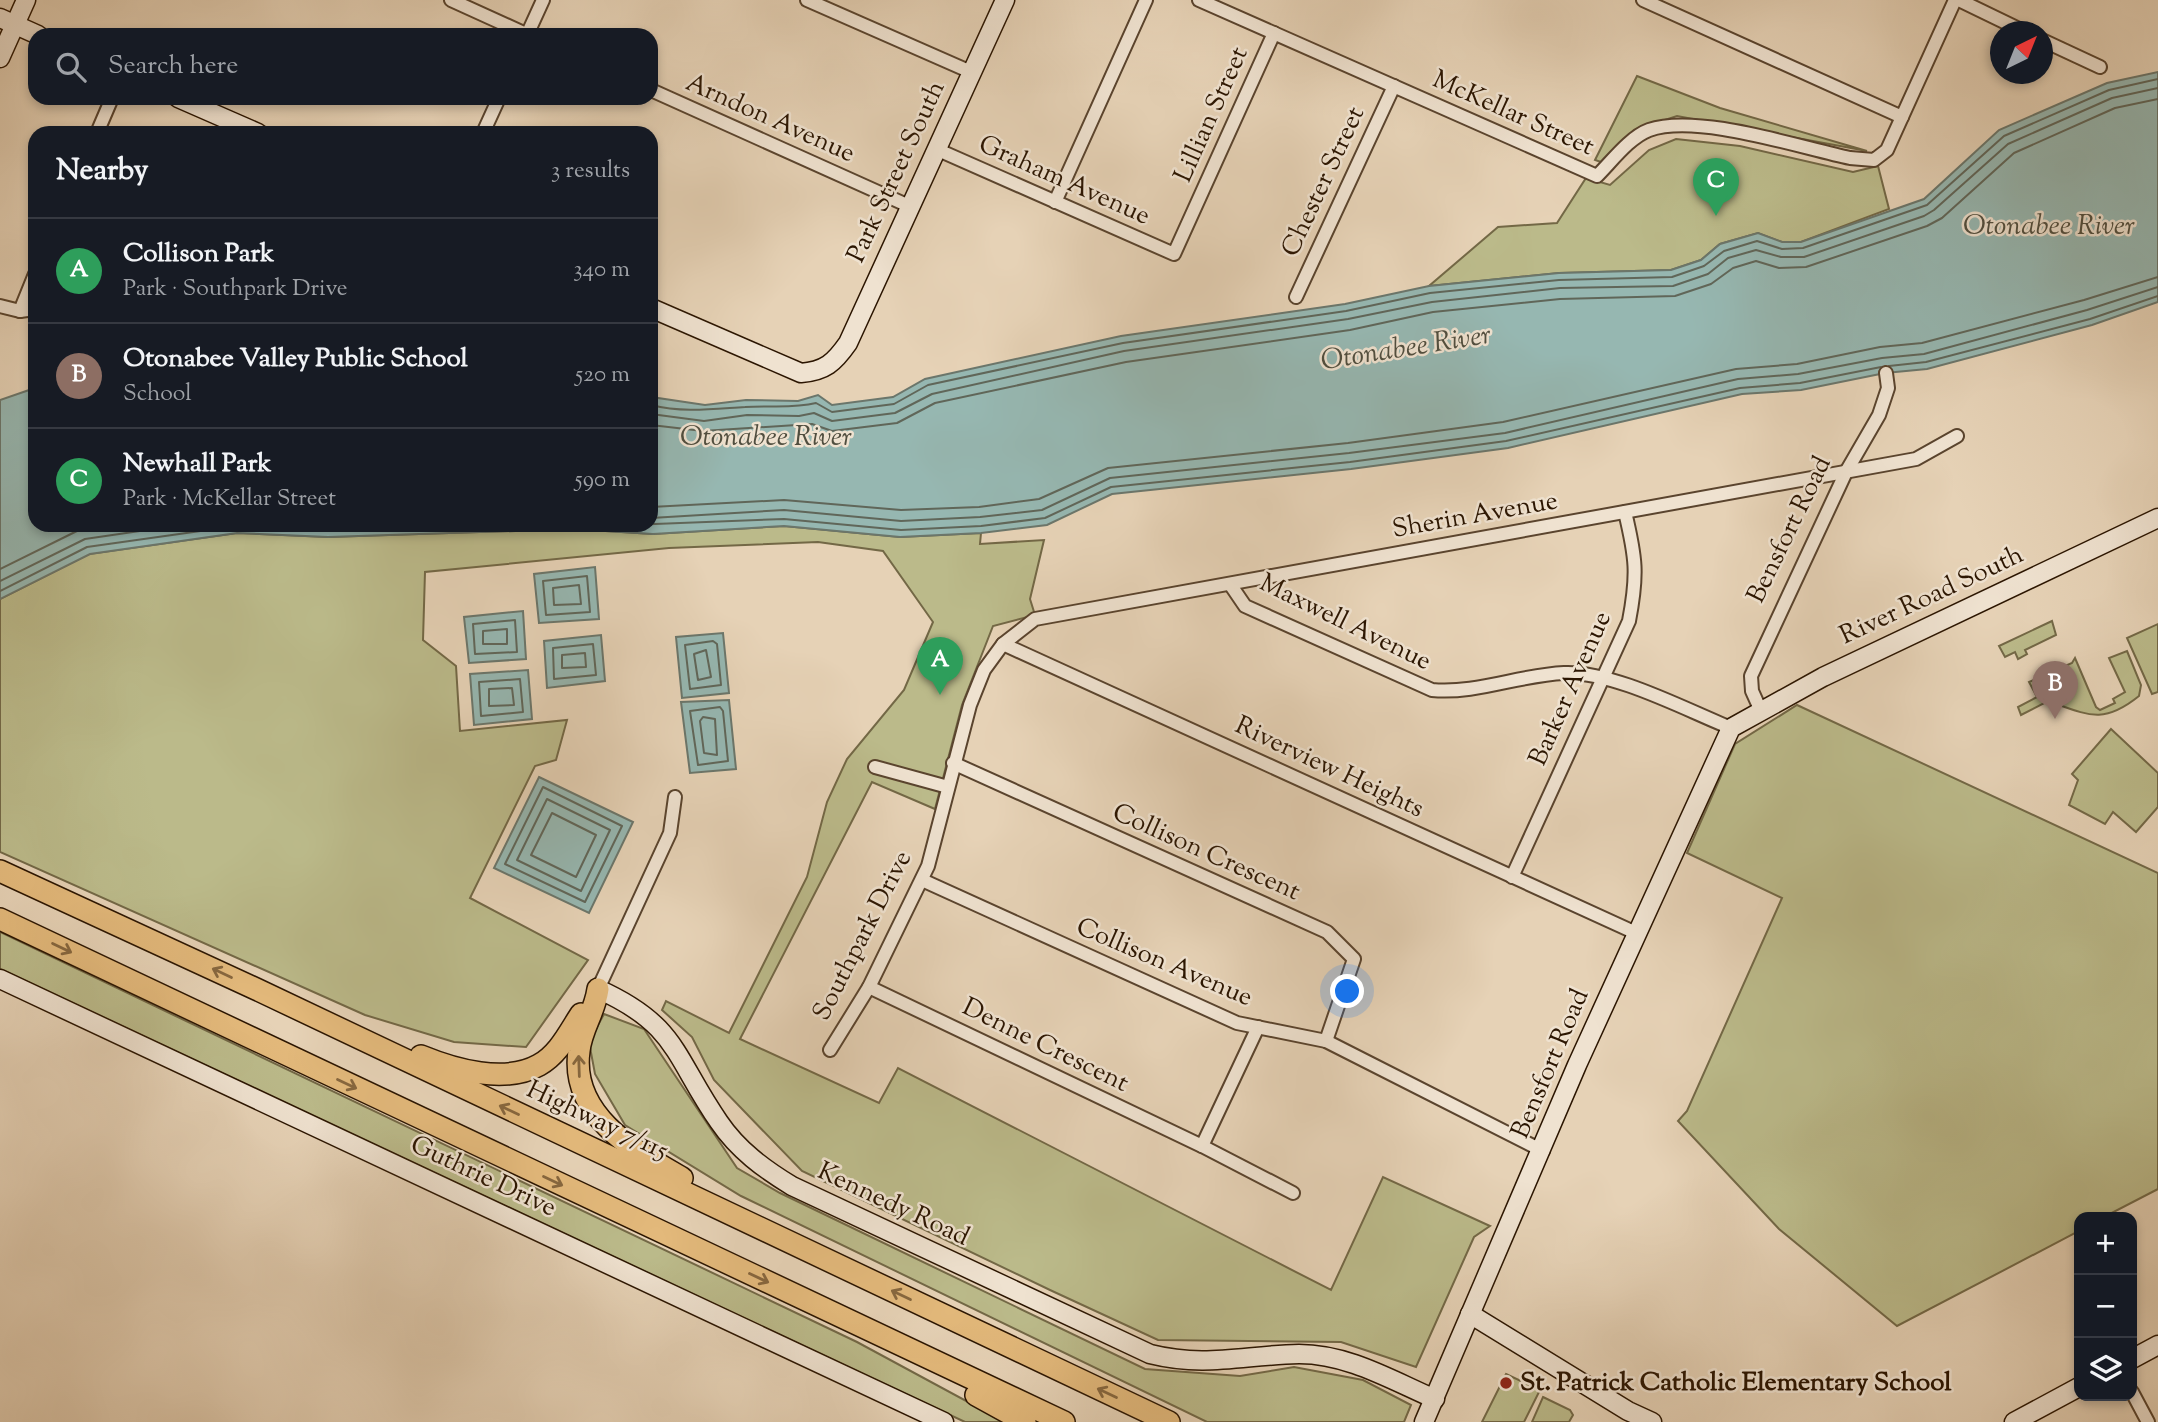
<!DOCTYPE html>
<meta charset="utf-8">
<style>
:root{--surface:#171b24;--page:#20242c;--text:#f1f3f6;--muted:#9ea1a6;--line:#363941;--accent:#c59692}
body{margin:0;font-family:"Sorts Mill Goudy",serif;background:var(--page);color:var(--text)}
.controls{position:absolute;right:21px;bottom:21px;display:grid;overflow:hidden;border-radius:14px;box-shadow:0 4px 10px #0003}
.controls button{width:63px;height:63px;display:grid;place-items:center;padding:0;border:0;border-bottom:2px solid var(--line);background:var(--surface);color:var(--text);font:35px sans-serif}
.compass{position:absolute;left:1990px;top:21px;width:63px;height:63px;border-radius:50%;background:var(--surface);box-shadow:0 4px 10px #0003;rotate:43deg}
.you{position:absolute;left:1348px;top:992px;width:24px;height:24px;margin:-18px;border:5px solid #fff;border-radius:50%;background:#1a73e8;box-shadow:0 0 0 10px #1a73e833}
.badge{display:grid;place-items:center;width:46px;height:46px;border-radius:50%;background:var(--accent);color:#fff;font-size:23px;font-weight:700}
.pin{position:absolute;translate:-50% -58px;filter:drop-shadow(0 2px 4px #0008)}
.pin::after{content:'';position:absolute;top:37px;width:24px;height:21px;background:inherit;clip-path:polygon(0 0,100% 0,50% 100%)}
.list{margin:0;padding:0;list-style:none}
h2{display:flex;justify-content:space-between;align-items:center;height:91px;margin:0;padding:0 28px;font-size:30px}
h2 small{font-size:23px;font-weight:400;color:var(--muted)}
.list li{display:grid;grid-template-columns:46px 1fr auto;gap:21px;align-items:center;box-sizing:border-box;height:105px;padding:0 28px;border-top:2px solid var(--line)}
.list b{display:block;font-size:26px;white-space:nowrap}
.list p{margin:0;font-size:23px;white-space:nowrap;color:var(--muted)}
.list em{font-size:23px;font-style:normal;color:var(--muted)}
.icon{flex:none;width:38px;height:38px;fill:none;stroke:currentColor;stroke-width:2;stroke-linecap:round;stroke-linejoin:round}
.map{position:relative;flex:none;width:2158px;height:1422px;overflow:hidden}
.search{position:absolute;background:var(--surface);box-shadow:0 4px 10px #0003;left:28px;top:28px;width:630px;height:77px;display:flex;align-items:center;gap:18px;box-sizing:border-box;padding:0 24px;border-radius:21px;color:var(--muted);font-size:26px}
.panel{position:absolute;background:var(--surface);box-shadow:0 4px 10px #0003;left:28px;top:126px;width:630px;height:406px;border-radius:21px}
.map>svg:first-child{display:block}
.green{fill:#bbba8a;stroke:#736846;stroke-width:2}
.water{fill:#96b7b1;stroke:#6b766b;stroke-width:2}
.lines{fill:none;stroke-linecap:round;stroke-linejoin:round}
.shore{stroke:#606659;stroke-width:2}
.street-casing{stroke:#5a442e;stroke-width:16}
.secondary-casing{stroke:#2b1501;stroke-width:21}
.highway-casing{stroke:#2b1501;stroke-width:24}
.street{stroke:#efe2d0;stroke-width:12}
.secondary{stroke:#efe2d0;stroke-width:18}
.highway{stroke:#e3b97b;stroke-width:21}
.oneway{stroke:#87673e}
.poi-dot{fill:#8f2418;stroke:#efe2d0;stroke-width:2.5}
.labels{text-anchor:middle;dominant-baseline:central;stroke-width:5;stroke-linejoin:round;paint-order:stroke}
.street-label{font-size:26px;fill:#2b1501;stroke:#efe2d0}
.poi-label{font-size:26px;font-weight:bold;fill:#2b1501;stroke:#efe2d0;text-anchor:start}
.water-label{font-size:28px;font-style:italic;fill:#504e3f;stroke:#efe2d0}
</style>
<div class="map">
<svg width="2158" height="1422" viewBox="0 0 2158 1422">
<rect width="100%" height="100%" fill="#e6d2b6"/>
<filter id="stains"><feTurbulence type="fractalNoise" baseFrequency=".00286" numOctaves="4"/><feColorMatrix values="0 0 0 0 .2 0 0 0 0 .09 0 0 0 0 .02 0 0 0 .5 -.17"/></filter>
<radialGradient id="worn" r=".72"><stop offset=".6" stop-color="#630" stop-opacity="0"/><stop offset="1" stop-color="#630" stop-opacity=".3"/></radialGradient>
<g class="green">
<path d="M 1637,76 L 1720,108 L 1867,151 L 1677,116 L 1634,130 L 1601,162 L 1595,160 Z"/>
<path d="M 1676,139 L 1740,146 L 1853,172 L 1878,166 L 1889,209 L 1801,242 L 1782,242 L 1758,233 L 1720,244 L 1701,260 L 1671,270 L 1559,273 L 1429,286 L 1498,227 L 1557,223 L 1586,178 L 1610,185 L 1649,150 Z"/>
<path d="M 784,526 L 900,537 L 981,533 L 980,544 L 1044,540 L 1030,599 L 1035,615 L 993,626 L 962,705 L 935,809 L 872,782 L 740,1039 L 879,1103 L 898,1068 L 1331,1290 L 1383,1177 L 1490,1226 L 1474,1237 L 1416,1367 L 1341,1342 L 1158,1340 L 1050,1290 L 802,1171 L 714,1080 L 692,1037 L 662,1010 L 666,1001 L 729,1033 L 807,877 L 827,802 L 847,759 L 904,690 L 933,622 L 883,551 L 818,542 L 669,548 L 425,572 L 423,640 L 456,666 L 460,731 L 567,720 L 556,760 L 535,766 L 470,898 L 588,960 L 526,1047 L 454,1042 L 365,1015 L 0,852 L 0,599 L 89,554 L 237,533 L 328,537 L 574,529 L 653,534 Z"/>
<path d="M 2052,621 L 2056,635 L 2025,650 L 2027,654 L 2018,659 L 2015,652 L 2005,657 L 1999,646 Z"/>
<path d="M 2158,624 L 2158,692 L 2152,694 L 2127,638 Z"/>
<path d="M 2127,651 L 2141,685 L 2139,696 C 2103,725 2088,715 2048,701 L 2021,715 L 2018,707 L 2037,697 L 2029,682 L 2072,663 L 2075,658 L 2096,707 L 2100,710 L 2115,703 L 2113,699 L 2125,692 L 2109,658 Z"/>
<path d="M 1797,705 L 2158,873 L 2158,1189 L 2104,1217 L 2079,1217 L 2079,1231 L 1897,1326 L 1779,1229 L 1678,1121 L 1687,1111 L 1782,898 L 1687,853 L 1735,744 Z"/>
<path d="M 2111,729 L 2158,773 L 2158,807 L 2136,832 L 2113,812 L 2105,824 L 2069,805 L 2078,780 L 2072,774 Z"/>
<path d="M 0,932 L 857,1342 L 1005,1422 L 965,1422 L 0,969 Z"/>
<path d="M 604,1014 L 644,1029 L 737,1168 L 780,1193 L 1145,1369 L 1240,1376 L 1294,1367 L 1363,1380 L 1411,1405 L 1404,1422 L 1207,1422 L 741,1196 L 625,1125 L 595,1074 L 589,1042 Z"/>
<path d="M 1506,1374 L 1540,1390 L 1524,1422 L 1482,1422 Z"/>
<path d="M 1543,1397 L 1570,1410 L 1573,1415 L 1569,1422 L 1532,1422 Z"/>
</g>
<g class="water">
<path d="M 2158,72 L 2158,302 L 2092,325 L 1927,369 L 1885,373 L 1801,390 L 1742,394 L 1508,448 L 1351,469 L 1112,494 L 1047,525 L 981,533 L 900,537 L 784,526 L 653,534 L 574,529 L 328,537 L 237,533 L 90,554 L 0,599 L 0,400 L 35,388 L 35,525 L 651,525 L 651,397 L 705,405 L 746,400 L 798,401 L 818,395 L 832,405 L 893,397 L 925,379 L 1121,336 L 1345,304 L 1429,286 L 1559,273 L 1671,270 L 1701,260 L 1720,244 L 1758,233 L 1782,242 L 1801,242 L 1924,199 L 1999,130 L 2107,83 Z"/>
<path d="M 595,567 L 599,619 L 539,623 L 534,574 Z"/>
<path d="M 523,611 L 526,659 L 469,663 L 464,617 Z"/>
<path d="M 723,633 L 729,693 L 682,698 L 676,637 Z"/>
<path d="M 601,635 L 605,681 L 547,688 L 544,641 Z"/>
<path d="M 528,670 L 532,719 L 474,725 L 470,674 Z"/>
<path d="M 729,700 L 736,769 L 690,773 L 681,702 Z"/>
<path d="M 539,777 L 633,822 L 589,913 L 494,868 Z"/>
</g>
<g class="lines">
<g class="shore">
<path d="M 1889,366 L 1926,362 L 2090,319 L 2158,296"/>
<path d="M 651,405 C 683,413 712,409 745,407 C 769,405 792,409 816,403 L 832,412 L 894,404 L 928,385 L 1123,343 L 1346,311 L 1430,293 L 1559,280 L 1672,277 L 1704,266 L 1724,251 L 1757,241 L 1782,249 L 1803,248 L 1927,205 L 2004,136 L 2109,90 L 2158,79"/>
<path d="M 651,414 L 704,421 L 747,415 L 799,416 L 814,413 L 832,421 L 895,413 L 932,394 L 1124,351 L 1348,319 L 1432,302 L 1560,288 L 1673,286 L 1708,274 L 1728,258 L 1756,250 L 1781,257 L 1804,257 L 1924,216 L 1934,210 L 2008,144 L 2112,98 L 2158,88"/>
<path d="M 651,425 L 703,431 L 812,424 L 832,431 L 897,423 L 935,403 L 1126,362 L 1350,330 L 1433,312 L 1560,299 L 1675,296 L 1711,284 L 1733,268 L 1756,261 L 1779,268 L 1806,267 L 1927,226 L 1942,218 L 2014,153 L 2115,108 L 2158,99"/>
<path d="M 651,507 L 784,500 L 901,510 L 979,507 L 1039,499 L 1108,468 L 1348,443 L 1503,422 L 1736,369 L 1797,364 L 1880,347 L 1922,343 L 2084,300 L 2158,277"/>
<path d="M 651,518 L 784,510 L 901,521 L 980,517 L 1042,510 L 1110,478 L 1349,453 L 1505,433 L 1738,379 L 1798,374 L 1882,358 L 1924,354 L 2087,310 L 2158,287"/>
<path d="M 629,525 L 784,519 L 901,530 L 981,526 L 1045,518 L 1111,487 L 1350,462 L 1506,441 L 1740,388 L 1800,383 L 1881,367"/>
<path d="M 0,569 L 79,530 L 107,525"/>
<path d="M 587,576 L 590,612 L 546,615 L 543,581 Z"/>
<path d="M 0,581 L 85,539 L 181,525"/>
<path d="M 579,585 L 581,604 L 554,605 L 553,588 Z"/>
<path d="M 0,591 L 87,547 L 236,526 L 327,530 L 414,525 L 512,525"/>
<path d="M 515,620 L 517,652 L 475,654 L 473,624 Z"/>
<path d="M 507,629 L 507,644 L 483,644 L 483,631 Z"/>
<path d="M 713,641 L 717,644 L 721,685 L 690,689 L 685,645 Z"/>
<path d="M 593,644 L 596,675 L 554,679 L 553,648 Z"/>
<path d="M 706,650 L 711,677 L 698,680 L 694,654 Z"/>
<path d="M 585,653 L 586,667 L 562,668 L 562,655 Z"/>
<path d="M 520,679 L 523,712 L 481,716 L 479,682 Z"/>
<path d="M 512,688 L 514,705 L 489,706 L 489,689 Z"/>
<path d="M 720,707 L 723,711 L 728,761 L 698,765 L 690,711 Z"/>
<path d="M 703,717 L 715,719 L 717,755 L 704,753 L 700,721 Z"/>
<path d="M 543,787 L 622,826 L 585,902 L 505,864 Z"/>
<path d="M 547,799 L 610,830 L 581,891 L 517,860 Z"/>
<path d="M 552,813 L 596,835 L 576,877 L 531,855 Z"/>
</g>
<defs>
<g id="street">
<path d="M 451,0 L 528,35"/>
<path d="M 807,0 L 971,72"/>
<path d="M 1199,0 L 1597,176 C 1612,161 1630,137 1649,130 C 1697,113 1798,147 1850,158 L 1874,160 L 1887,150 L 1955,0"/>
<path d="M 1643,0 L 1902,117"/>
<path d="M 1959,0 L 2025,32"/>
<path d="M 527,35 L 543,0"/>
<path d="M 2042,40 L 2100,67"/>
<path d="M 651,90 L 909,206"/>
<path d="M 97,133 L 112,98"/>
<path d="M 483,133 L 499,98"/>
<path d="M 936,149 L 1174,254 L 1274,33"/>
<path d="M 1055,202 L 1146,0"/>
<path d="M 1296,297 L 1394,86"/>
<path d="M 0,306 L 20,311 L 35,309"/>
<path d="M 20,311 L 35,274"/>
<path d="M 1230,584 L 1245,606 L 1432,690 C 1477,694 1519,675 1564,673 C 1613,671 1684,709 1731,728"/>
<path d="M 1003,644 L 1636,933"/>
<path d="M 1761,711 L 1752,691 L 1751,676 L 1846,472 L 1879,415 L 1888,388 L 1886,373"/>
<path d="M 953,763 L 1327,932 L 1354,959 L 1326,1041"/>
<path d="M 875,767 L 948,787"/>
<path d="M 1512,877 L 1629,621 C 1638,574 1636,558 1625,512"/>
<path d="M 922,880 L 1237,1023 L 1326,1041 L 1543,1151"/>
<path d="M 869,987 L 1202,1146 L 1293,1193"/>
<path d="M 598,989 L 670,833 L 675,797"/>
<path d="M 830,1050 L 869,987 L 928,866 L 970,705 L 984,670 L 1003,644 L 1035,619 L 1916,459 L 1957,436"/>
<path d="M 1202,1146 L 1258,1027"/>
<path d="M 2132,1392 L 2148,1422"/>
</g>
<g id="secondary">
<path d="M 0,18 L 38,35"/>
<path d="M 0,58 L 26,0"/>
<path d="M 178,98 L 258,133"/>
<path d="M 651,308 L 801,373 C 825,371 834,363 848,343 L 1005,0"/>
<path d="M 0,979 L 944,1422"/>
<path d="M 598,989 C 678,1025 674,1057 719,1122 C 738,1150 764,1169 792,1186 L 1150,1354 C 1206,1368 1244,1355 1299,1354 C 1348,1354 1391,1380 1435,1399"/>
<path d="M 1470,1314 L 1628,1411 L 1652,1422"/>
<path d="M 2132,1359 L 2158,1345"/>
<path d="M 1424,1422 L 1577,1065 L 1731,728 L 1823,677 L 2158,518"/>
<path d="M 2014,1422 L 2079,1387"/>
</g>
<g id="highway">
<path d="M 0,871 L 256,989 L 1169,1422"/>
<path d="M 0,919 L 1064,1422"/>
<path d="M 598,989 C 595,1012 581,1029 579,1051 C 570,1116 635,1151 682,1178"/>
<path d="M 421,1056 C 455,1070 505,1084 539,1065 C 559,1054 569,1032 581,1014"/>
<path d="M 976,1395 L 1025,1422"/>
</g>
</defs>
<use href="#street" class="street-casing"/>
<use href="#secondary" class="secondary-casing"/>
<use href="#highway" class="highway-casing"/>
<use href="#street" class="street"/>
<use href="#secondary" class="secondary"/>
<use href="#highway" class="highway"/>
</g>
<defs><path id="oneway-shaft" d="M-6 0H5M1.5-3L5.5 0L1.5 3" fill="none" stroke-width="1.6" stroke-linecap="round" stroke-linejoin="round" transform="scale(1.75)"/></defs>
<g class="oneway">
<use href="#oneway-shaft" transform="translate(62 948) rotate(26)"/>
<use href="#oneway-shaft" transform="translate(222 973) rotate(-155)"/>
<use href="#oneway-shaft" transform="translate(579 1066) rotate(-92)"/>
<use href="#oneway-shaft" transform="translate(347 1084) rotate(25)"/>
<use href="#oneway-shaft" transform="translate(509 1110) rotate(-155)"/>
<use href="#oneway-shaft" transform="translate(553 1181) rotate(25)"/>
<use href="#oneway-shaft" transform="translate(759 1278) rotate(25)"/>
<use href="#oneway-shaft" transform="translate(901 1295) rotate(-154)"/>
<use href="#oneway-shaft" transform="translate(1107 1393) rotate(-155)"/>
</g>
<circle class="poi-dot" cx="1506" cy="1383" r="7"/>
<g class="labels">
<g class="street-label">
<text transform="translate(1513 114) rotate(24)">McKellar Street</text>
<text transform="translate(1212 115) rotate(-66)">Lillian Street</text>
<text transform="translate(770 119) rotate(24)">Arndon Avenue</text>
<text transform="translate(897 172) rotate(-65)">Park Street South</text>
<text transform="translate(1064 181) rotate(24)">Graham Avenue</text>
<text transform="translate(1324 182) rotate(-65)">Chester Street</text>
<text transform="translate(1475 516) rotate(-10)">Sherin Avenue</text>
<text transform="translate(1790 530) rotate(-64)">Bensfort Road</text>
<text transform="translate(1932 596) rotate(-25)">River Road South</text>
<text transform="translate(1345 623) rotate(26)">Maxwell Avenue</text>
<text transform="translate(1571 689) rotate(-66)">Barker Avenue</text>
<text transform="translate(1329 768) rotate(25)">Riverview Heights</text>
<text transform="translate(1206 853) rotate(24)">Collison Crescent</text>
<text transform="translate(863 936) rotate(-63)">Southpark Drive</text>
<text transform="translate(1164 963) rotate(23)">Collison Avenue</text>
<text transform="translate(1045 1046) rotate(26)">Denne Crescent</text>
<text transform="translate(1551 1064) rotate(-67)">Bensfort Road</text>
<text transform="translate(597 1121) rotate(25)">Highway 7/115</text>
<text transform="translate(483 1177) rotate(25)">Guthrie Drive</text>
<text transform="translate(893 1205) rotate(25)">Kennedy Road</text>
</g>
<g class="poi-label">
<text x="1520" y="1383">St. Patrick Catholic Elementary School</text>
</g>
<g class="water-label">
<text x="2049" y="227">Otonabee River</text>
<text transform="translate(1406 349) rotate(-9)">Otonabee River</text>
<text x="766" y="438">Otonabee River</text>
</g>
</g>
<rect width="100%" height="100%" filter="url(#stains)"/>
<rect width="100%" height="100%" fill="url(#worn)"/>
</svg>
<div class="controls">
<button>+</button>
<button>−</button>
<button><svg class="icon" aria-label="layers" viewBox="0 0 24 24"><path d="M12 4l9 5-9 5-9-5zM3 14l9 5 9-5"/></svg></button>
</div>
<svg class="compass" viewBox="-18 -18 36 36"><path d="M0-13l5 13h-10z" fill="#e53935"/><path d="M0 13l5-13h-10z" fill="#9ea1a6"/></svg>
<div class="you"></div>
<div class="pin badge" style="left:940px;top:695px;background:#2e9e5b">A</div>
<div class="pin badge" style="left:2055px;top:719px;background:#8d6e63">B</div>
<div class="pin badge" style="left:1716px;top:216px;background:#2e9e5b">C</div>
<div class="search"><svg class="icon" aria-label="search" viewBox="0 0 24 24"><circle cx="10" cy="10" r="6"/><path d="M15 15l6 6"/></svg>Search here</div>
<section class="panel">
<h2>Nearby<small>3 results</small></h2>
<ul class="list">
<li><span class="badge" style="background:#2e9e5b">A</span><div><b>Collison Park</b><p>Park · Southpark Drive</p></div><em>340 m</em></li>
<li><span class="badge" style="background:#8d6e63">B</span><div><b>Otonabee Valley Public School</b><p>School</p></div><em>520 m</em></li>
<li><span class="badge" style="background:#2e9e5b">C</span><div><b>Newhall Park</b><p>Park · McKellar Street</p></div><em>590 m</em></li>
</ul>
</section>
</div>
